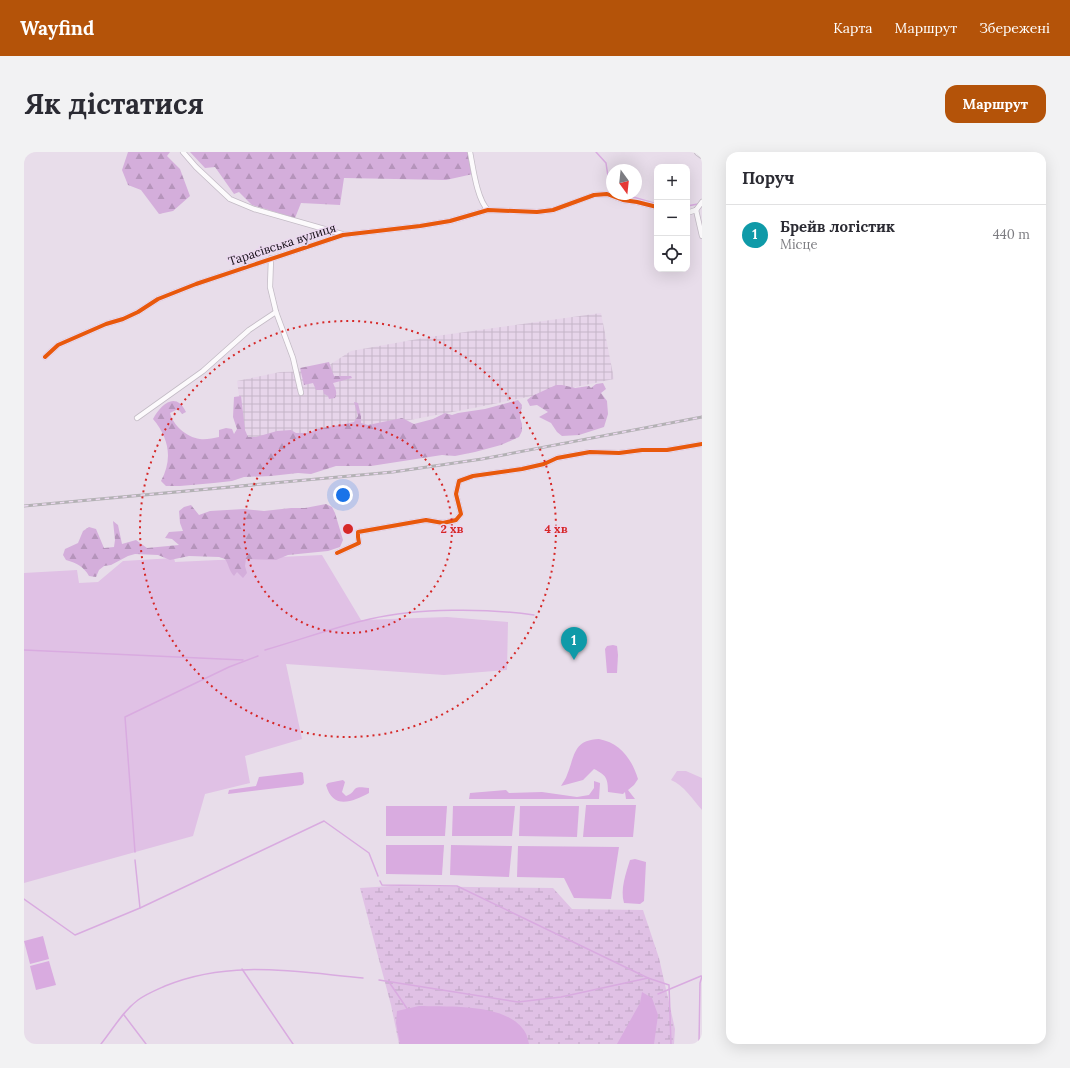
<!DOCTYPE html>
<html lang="uk">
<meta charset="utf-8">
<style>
:root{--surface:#fff;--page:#f2f2f3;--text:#2b2b33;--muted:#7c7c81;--line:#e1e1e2;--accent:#b45309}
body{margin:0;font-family:Lora,serif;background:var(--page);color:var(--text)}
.controls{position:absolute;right:12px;top:12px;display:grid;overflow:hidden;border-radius:8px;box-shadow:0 4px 16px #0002}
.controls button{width:36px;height:36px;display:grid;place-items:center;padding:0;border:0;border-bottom:1px solid var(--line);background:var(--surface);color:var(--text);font:20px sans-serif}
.compass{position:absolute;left:582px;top:12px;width:36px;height:36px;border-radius:50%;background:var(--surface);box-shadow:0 4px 16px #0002;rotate:165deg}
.you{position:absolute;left:319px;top:343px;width:14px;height:14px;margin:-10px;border:3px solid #fff;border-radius:50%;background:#1a73e8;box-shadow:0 0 0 6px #1a73e833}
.badge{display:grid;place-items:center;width:26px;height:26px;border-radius:50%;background:var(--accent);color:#fff;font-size:13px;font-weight:700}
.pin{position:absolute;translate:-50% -33px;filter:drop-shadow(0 1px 2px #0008)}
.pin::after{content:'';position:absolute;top:21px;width:14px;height:12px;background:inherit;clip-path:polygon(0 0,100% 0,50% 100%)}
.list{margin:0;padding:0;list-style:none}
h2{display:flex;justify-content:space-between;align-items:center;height:52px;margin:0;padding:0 16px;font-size:17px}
h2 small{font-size:13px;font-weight:400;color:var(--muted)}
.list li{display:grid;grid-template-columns:26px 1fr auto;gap:12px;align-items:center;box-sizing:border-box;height:60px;padding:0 16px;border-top:1px solid var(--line)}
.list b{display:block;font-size:15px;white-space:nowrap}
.list p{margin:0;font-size:13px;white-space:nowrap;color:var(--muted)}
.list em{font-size:13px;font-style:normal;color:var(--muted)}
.icon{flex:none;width:22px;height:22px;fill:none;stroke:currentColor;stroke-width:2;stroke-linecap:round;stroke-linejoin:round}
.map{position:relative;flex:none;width:678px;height:892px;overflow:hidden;border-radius:12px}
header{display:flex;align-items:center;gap:24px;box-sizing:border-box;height:56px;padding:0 20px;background:var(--accent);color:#fff}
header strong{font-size:19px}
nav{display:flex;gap:22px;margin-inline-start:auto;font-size:14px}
.intro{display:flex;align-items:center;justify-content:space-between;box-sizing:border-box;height:96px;padding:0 24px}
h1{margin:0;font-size:28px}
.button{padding:10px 18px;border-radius:12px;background:var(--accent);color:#fff;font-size:14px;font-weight:700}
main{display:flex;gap:24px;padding:0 24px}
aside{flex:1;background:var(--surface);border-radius:12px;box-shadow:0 4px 16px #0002}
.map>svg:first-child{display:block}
.industrial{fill:url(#industrial-grid)}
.green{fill:#e0c1e5}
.forest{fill:url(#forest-firs)}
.wetland{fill:url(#wetland-marsh)}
.water{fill:#d9abe0}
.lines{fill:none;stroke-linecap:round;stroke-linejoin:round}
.stream{stroke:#d9abe0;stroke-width:1.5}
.minor-casing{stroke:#c3bbc5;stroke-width:6}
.major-casing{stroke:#c3bbc5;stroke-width:8}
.minor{stroke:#fcfafc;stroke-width:4.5}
.major{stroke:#fcfafc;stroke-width:6}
.rail-casing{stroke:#b3b1b4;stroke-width:3}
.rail{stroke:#ebd8ef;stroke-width:1.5;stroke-dasharray:4.5;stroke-linecap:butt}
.cycleway-casing{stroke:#ebd8ef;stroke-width:6}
.cycleway{stroke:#e8590c;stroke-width:4}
.ring{fill:none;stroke:#d62828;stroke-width:2;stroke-dasharray:2 4}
.labels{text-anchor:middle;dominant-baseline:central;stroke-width:3;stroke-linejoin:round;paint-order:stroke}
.street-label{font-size:12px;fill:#140e16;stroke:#ebd8ef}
.centre{fill:#d62828;stroke:#ebd8ef;stroke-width:2}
.ring-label{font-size:12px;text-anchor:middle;font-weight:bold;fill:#d62828;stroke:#ebd8ef;stroke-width:3;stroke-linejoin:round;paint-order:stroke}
</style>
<header>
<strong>Wayfind</strong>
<nav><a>Карта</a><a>Маршрут</a><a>Збережені</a></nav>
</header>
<div class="intro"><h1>Як дістатися</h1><a class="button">Маршрут</a></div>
<main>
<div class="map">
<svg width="678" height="892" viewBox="0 0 678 892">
<defs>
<pattern id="industrial-grid" width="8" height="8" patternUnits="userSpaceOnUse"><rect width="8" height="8" fill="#e7d5ea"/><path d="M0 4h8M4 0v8" fill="none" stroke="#c5b6c8"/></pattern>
<pattern id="forest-firs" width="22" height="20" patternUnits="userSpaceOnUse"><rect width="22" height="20" fill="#d4aedb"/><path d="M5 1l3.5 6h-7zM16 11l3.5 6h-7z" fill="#b594bb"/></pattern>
<pattern id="wetland-marsh" width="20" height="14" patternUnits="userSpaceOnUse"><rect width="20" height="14" fill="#e0c1e5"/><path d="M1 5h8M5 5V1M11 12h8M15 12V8" fill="none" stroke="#bfa5c4"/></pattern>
</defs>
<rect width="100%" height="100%" fill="#e8ddea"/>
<path class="industrial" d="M 577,161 L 590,227 L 455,255 L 359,273 L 221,289 L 213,229 L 256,220 L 296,219 L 327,199 L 405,185 Z"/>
<g class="green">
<path d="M 298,403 L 337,468 L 423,465 L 484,470 L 483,518 L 420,523 L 262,512 L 278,587 L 221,604 L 226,631 L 181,642 L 169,684 L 0,731 L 0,421 L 53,418 L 55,431 L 74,430 L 99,409 L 150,406 L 151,410 Z"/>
<path d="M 653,619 L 662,619 L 678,626 L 678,658 C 668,647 661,634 647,628 Z"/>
</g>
<g class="forest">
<path d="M 104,0 L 146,0 L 143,4 L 156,17 L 166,44 L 149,59 L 135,62 L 117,38 L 104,33 L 98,18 Z"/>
<path d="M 166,0 L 445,0 L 449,22 L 422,28 L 320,26 L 316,53 L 277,51 L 271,66 L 228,53 L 215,40 L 210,42 L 191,15 L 181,16 Z"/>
<path d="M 305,210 L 310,224 L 327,224 L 328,226 L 309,231 C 311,236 314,240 311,246 L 305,247 L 304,244 L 300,242 L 299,238 L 292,238 L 289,231 L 280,233 L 276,216 Z"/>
<path d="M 579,231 L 582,237 L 577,241 L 583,249 L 584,262 L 580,275 L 555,283 L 538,284 L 533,280 L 527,271 L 515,265 L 524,260 L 513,253 L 506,254 L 503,248 L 508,244 L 532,233 L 538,233 L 551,236 L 565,234 L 567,236 L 572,232 Z"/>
<path d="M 217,244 L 221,278 L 224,285 L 232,285 L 253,279 L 267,278 L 272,281 L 286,281 L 292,277 L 305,275 L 330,270 L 334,264 L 330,250 L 334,251 L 337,264 L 337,271 L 344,273 L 378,266 L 390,272 L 409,267 L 421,261 L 428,263 L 434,261 L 461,257 L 494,248 L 498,253 L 496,266 L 498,272 L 498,279 L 495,285 L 477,293 L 451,300 L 431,304 L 418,303 L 347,314 L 312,314 L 287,322 L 274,321 L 247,324 L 220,325 L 208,329 L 190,331 L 156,334 L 142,334 L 137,329 C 149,307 145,286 129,267 C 137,252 152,239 162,260 L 158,262 L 154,257 L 146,261 C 149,273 162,285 176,287 C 182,288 189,286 195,285 L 195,278 L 202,276 L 208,277 L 210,282 L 213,277 L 209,265 L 210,245 Z"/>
<path d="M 302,352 L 308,355 L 311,361 L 319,388 L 316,395 L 304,399 L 264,403 L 252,408 L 222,407 L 221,414 L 223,421 L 219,426 L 213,420 L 210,424 C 205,419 205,413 201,407 L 195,405 L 165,404 L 146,408 L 134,403 L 111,402 L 104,404 L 87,413 L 80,414 L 75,418 L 72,425 L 65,424 C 60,415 53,411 42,408 L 39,403 L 41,397 L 54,391 L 59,379 L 65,375 L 72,377 L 80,396 L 90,395 L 91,388 L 89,369 L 94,373 L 98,392 L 112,388 L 123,396 L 155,393 L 148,387 L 141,386 L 145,380 L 159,379 L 156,371 L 155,359 L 160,355 L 167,353 L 175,363 L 186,359 L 220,357 L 240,359 L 267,356 L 281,356 Z"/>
</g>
<path class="wetland" d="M 367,734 L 529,736 L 548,757 L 619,758 L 635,806 L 651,877 L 650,892 L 375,892 L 367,853 L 336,736 Z"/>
<g class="water">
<path d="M 589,493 L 593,494 L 594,503 L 593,521 L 583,521 L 581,497 L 583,494 Z"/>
<path d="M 575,587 C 596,591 608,607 614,627 L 610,633 L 604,638 L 611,647 L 602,647 L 601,640 L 599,642 L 584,640 C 584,626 582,623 570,617 L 559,628 L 537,634 C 539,630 542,627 543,623 C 551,604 549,588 575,587 Z"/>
<path d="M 277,620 L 279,621 L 280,631 L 278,633 L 204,642 L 205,638 L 232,634 L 235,625 Z"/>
<path d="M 319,628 L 321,630 L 318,640 L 322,644 C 335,639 325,633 345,636 L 345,641 C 328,650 309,658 302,633 L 304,631 Z"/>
<path d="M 570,629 L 576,631 L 575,647 L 445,647 L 446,641 L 482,638 L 485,641 L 518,640 L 553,645 L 565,643 L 570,636 Z"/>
<path d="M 562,653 L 612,653 L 609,685 L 559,685 Z"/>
<path d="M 362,654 L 423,654 L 421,684 L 362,684 Z"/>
<path d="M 429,654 L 491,654 L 488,684 L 428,684 Z"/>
<path d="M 496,654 L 555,654 L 553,685 L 495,684 Z"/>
<path d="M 362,693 L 420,693 L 418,723 L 362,722 Z"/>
<path d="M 427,693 L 488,694 L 485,725 L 426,723 Z"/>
<path d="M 494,694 L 595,695 L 587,747 L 550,746 L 540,726 L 493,725 Z"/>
<path d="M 611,707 L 622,710 L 620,749 L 616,752 L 600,751 C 596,737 602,721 606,708 Z"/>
<path d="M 19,784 L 25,807 L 6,812 L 0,789 Z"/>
<path d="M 25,809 L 32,833 L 12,838 L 6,814 Z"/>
<path d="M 618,840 L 628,846 L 634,863 L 630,892 L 593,892 L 616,851 Z"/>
<path d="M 395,854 C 425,855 484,851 501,880 C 503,883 504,888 505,892 L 376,892 L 372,871 L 373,859 Z"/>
</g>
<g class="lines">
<g class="stream">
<path d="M 572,0 L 582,11 L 586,38"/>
<path d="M 599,42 L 633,52"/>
<path d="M 663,54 L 674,52"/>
<path d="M 0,498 L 219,508"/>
<path d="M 241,498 C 276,488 311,475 346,467 C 394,456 462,456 510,463"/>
<path d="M 111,700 L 101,565 L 205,515 L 234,504"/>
<path d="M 111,708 L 116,756"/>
<path d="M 356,729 L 358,733 L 433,734 L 624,826"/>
<path d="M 0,747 L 51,783 L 116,756 L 300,669 L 345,701 L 354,724"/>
<path d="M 218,817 L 269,892"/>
<path d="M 355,828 L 494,850 L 537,845 L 624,826 L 645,833 L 647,892"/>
<path d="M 365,830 L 384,858"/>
<path d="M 634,842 L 677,824"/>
<path d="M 100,863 L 122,892"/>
<path d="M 77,892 C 89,877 99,859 114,848 C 122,842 132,838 141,834 C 206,807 272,820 339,826"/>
<path d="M 675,892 L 676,831 L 678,824"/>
</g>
<defs>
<g id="minor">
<path d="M 159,0 L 172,15 L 206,47 L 230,57 L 318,82"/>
<path d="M 446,0 C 449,15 453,48 464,58"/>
<path d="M 672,58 L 678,84"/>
<path d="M 672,58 L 678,50"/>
<path d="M 663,61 L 672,58"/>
<path d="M 247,106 L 246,135 L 252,160 L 269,206 L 277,241"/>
<path d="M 21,205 L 34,193 L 82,172 L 99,167 L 114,160 L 134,147 L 172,132 L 319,83 L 396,74 L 426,69 L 464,58 L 513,60 L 529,58 L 570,43 L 583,42 L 599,48 L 613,50 L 633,55"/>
<path d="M 113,266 L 179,219 L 225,178 L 252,160"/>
<path d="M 313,401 L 335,391 L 334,385 L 334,380 L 402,368 L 419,371 L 432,368 L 437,362 L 432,342 L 435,329 L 449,324 L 498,317 L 520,312 L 533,306 L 566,300 L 595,301 L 618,298 L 643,298 L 678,292"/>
</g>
<path id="major" d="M 674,0 L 678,3"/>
</defs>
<use href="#minor" class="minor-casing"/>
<use href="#major" class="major-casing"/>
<use href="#minor" class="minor"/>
<use href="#major" class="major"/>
<defs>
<path id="rail" d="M 0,354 L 369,320 L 458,307 L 678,265"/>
</defs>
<use href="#rail" class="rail-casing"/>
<use href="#rail" class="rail"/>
<defs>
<g id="cycleway">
<path d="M 21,205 L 34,193 L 82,172 L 99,167 L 114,160 L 134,147 L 172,132 L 319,83 L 396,74 L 426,69 L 464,58 L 513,60 L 529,58 L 570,43 L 583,42 L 599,48 L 613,50 L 633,55"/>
<path d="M 313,401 L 335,391 L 334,385 L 334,380 L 402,368 L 419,371 L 432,368 L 437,362 L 432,342 L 435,329 L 449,324 L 498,317 L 520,312 L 533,306 L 566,300 L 595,301 L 618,298 L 643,298 L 678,292"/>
</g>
</defs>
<use href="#cycleway" class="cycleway-casing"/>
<use href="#cycleway" class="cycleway"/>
</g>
<g class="ring">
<circle cx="324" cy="377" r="104"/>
<circle cx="324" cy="377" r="208"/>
</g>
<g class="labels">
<g class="street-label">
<text transform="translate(258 92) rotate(-18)">Тарасівська вулиця</text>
</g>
</g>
<circle cx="324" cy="377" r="6" class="centre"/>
<g class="ring-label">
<text x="428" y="381">2 хв</text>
<text x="532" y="381">4 хв</text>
</g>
</svg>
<div class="controls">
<button>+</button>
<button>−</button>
<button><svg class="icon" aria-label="locate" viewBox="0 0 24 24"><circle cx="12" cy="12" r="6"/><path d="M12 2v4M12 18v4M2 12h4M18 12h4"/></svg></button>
</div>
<svg class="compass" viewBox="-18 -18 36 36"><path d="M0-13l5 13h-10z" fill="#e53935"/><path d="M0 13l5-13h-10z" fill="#7c7c81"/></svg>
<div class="you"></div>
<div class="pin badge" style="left:550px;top:508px;background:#0f9aa8">1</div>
</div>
<aside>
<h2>Поруч<small></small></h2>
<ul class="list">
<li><span class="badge" style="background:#0f9aa8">1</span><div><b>Брейв логістик</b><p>Місце</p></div><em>440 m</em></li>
</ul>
</aside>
</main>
